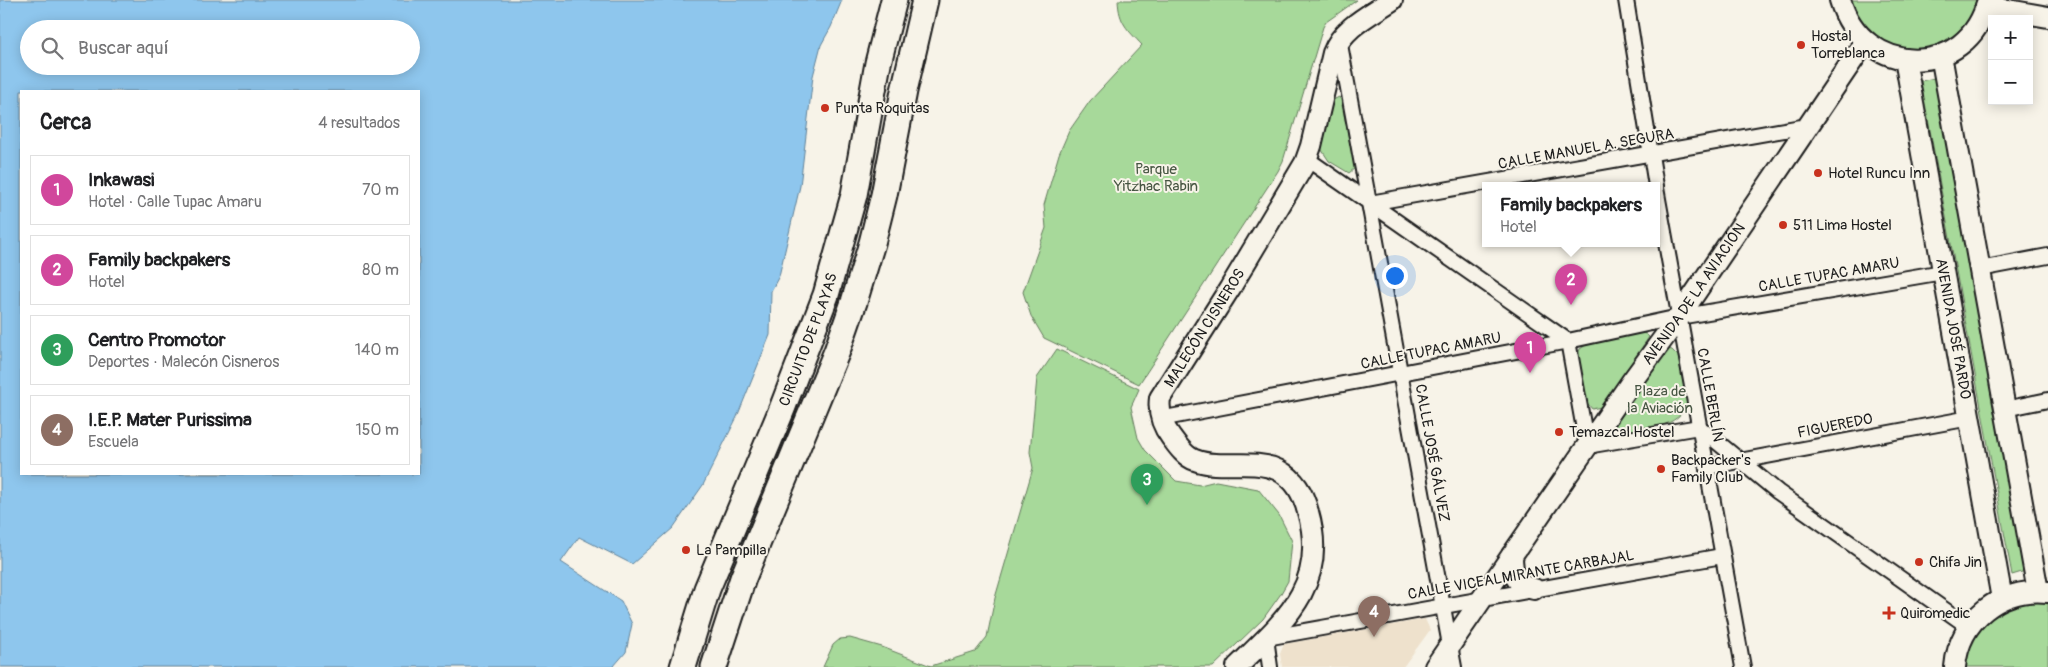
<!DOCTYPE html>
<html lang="es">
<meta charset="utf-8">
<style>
:root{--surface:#fff;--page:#f2f2f2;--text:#202124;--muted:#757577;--line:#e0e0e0;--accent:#1a73e8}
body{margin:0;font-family:Pangolin,sans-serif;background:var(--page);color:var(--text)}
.controls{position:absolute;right:15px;top:15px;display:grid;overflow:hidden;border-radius:0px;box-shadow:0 2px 12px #0003}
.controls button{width:45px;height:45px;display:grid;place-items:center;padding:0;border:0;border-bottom:1px solid var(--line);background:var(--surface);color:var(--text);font:25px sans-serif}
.you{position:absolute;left:1394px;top:275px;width:18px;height:18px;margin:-12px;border:4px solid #fff;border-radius:50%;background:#1a73e8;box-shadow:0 0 0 8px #1a73e833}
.badge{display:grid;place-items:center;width:32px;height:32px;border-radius:50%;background:var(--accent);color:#fff;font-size:16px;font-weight:700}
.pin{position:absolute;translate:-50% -41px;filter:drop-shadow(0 1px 2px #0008)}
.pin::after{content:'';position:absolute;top:26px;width:18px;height:15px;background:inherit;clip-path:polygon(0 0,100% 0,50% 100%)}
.popup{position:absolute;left:1482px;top:182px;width:178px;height:65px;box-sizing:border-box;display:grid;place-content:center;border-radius:0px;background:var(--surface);filter:drop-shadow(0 1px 4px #0005);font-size:16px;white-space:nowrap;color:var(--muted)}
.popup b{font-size:19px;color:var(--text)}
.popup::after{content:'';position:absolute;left:50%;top:100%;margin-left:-10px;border:10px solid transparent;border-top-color:var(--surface)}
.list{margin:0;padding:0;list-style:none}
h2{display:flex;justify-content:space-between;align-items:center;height:65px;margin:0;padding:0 20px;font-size:21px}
h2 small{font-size:16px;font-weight:400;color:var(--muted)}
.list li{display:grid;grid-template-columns:32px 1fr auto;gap:15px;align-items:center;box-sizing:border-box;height:70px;margin:0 10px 10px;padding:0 10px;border:1px solid var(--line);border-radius:0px}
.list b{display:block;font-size:19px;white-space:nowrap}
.list p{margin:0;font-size:16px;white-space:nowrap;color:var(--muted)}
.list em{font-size:16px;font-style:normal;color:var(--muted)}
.icon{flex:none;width:28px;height:28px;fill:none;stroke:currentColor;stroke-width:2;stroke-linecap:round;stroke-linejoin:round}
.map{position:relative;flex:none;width:2048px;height:667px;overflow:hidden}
.search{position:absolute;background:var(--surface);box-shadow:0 2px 12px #0003;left:20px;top:20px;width:400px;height:55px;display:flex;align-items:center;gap:12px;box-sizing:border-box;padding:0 18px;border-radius:28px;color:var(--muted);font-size:19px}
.panel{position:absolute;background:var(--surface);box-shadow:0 2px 12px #0003;left:20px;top:90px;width:400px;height:385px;border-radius:0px}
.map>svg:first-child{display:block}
.built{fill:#eee1cc}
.green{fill:#a7d99a;stroke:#627a5b}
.water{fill:#8ec6ed;stroke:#608299;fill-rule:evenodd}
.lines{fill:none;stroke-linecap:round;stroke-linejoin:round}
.street-casing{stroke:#1c1c1c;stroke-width:18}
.secondary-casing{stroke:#1c1c1c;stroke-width:24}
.highway-casing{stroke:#1c1c1c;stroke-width:29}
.street{stroke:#f7f3e8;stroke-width:14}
.secondary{stroke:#f7f3e8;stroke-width:20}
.highway{stroke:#f7f3e8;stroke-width:25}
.poi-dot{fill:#c8321e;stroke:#f7f3e8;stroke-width:2}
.labels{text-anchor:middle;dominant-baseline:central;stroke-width:4;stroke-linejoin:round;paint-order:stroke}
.poi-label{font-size:15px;fill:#1c1c1c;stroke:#f7f3e8;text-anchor:start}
.street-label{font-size:15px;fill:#1c1c1c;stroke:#f7f3e8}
.park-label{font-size:15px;fill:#465542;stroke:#f7f3e8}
</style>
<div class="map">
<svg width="2048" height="667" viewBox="0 0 2048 667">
<rect width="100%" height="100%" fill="#f7f3e8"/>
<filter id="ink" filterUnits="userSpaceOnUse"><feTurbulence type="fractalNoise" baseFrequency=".02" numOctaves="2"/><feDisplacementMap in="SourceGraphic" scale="10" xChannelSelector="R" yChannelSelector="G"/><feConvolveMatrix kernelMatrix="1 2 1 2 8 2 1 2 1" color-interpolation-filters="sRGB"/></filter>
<g filter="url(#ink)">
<path class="built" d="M 1425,619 L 1430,630 L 1403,667 L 1282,667 L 1280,654 L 1284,644 Z"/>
<g class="green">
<path d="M 1118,0 L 1357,0 L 1326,22 L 1323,27 L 1283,161 L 1278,171 L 1139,384 L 1044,338 L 1031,316 L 1023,292 L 1046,228 L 1044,205 L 1059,154 L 1069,131 L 1090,101 L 1142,45 C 1127,29 1119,23 1118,0 Z"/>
<path d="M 1847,0 L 1978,0 L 1973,15 L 1965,28 L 1953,39 L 1940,47 L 1900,51 L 1866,34 Z"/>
<path d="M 1943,76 L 2035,568 L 2012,575 L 1921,81 Z"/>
<path d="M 1339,97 L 1341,100 L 1355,168 L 1349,173 L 1329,161 L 1318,144 L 1333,100 Z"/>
<path d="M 1642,333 L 1646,334 L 1649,337 L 1601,407 L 1592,409 L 1585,400 L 1576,360 L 1580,349 L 1589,343 Z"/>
<path d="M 1664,348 L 1672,350 L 1678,356 L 1687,402 C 1680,429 1645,428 1623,433 L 1614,425 Z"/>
<path d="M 1057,349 L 1139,389 L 1131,407 L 1138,438 L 1145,450 L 1176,481 L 1200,485 L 1216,481 L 1258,489 L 1279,515 L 1292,541 L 1288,581 L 1280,595 L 1263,619 L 1213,667 L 823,667 L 833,645 L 840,639 L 850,638 L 882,647 L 931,666 L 975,652 L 987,637 L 995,598 L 1033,468 L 1030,452 L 1037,378 Z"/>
<path d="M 2021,600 L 2048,600 L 2048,667 L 1962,667 C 1972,628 1985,616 2021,600 Z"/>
</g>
<path class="water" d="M 0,0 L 842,0 L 831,27 L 821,45 L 813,76 L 800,186 L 779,276 L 771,291 L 770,335 L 737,417 L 703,485 L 673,528 L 632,564 L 579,537 L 561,562 L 621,601 L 632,624 L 626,652 L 613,667 L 0,667 ZM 29,29 L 411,29 L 411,66 L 29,66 ZM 21,91 L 419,91 L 419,474 L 21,474 Z"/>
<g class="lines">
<defs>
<g id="street">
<path d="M 1626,0 L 1656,186"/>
<path d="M 1339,39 L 1454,667"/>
<path d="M 1307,159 L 1568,341 L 1587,446 L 1699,427 L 1778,492 L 1969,627"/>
<path d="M 1656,188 L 1743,667"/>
<path d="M 1370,203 L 1807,126"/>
<path d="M 1980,269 L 2048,256"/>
<path d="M 2005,409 L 2048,400"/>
<path d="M 1160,419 L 1568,341 L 1679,317 L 1943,272"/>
<path d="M 1707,467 L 1970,418"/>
<path d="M 1270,667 L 1266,638 L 1722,556"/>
</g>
<g id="secondary">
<path d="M 1840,0 C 1863,78 1968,81 1988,0"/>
<path d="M 1986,6 L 2048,17"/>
<path d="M 1941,55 L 2038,591"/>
<path id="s1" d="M 1905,59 L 2002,599"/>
<path d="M 1512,555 C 1512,572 1515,586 1534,589"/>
<path id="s2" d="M 1237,667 C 1284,621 1329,585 1308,512 C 1303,493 1295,479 1278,470 C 1253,458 1221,470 1195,460 C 1185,457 1177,445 1171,437 C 1162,425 1158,413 1160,398 L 1230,288 L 1305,163 L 1311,146 L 1333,53 C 1343,27 1370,15 1392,0"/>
<path id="s3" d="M 1435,667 L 1632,381 L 1679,317 L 1865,42"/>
<path d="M 1955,667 C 1959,619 2001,587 2048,592"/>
</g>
<g id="highway">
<path id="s4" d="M 683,667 L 707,589 L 782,409 L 826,295 L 854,195 L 878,63 L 894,0"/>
<path d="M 714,667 L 743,578 L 837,351 L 854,302 L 872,243 L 884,195 L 904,91 L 925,0"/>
</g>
</defs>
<use href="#street" class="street-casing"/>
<use href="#secondary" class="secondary-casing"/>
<use href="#highway" class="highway-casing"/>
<use href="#street" class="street"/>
<use href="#secondary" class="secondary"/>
<use href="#highway" class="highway"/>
</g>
</g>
<g class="poi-dot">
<circle cx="1801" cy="45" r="5"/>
<circle cx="825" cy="108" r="5"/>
<circle cx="1818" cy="173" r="5"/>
<circle cx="1783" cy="225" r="5"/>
<circle cx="1559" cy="432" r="5"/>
<circle cx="1661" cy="469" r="5"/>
<circle cx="686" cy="550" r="5"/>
<circle cx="1919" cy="562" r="5"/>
<path d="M1886.5 605.5h5v5h5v5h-5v5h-5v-5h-5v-5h5z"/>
</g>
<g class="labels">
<g class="poi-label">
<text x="1811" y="36">Hostal<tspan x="1811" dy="17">Torreblanca</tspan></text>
<text x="835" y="108">Punta Roquitas</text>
<text x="1828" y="173">Hotel Runcu Inn</text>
<text x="1793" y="225">511 Lima Hostel</text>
<text x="1569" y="432">Temazcal Hostel</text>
<text x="1671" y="460">Backpacker's<tspan x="1671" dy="17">Family Club</tspan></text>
<text x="696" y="550">La Pampilla</text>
<text x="1929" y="562">Chifa Jin</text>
<text x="1900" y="613">Quiromedic</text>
</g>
<g class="street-label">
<text transform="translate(1586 149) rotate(-10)">CALLE MANUEL A. SEGURA</text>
<text transform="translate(1829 275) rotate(-10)">CALLE TUPAC AMARU</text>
<text stroke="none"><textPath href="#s3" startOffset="454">AVENIDA DE LA AVIACIÓN</textPath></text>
<text stroke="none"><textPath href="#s2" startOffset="478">MALECÓN CISNEROS</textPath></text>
<text stroke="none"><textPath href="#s1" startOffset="274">AVENIDA JOSÉ PARDO</textPath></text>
<text stroke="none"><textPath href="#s4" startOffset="351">CIRCUITO DE PLAYAS</textPath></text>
<text transform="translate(1431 351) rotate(-11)">CALLE TUPAC AMARU</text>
<text transform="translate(1710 395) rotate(80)">CALLE BERLÍN</text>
<text transform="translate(1835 426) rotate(-11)">FIGUEREDO</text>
<text transform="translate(1432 453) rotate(80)">CALLE JOSÉ GÁLVEZ</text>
<text transform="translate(1521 575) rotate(-10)">CALLE VICEALMIRANTE CARBAJAL</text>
</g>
<g class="park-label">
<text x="1156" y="169">Parque<tspan x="1156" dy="17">Yitzhac Rabin</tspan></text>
<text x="1660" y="391">Plaza de<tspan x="1660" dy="17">la Aviación</tspan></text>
</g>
</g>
</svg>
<div class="controls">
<button>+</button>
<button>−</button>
</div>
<div class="you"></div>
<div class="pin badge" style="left:1530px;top:373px;background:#d1479c">1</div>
<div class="pin badge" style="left:1571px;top:305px;background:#d1479c">2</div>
<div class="popup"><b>Family backpakers</b>Hotel</div>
<div class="pin badge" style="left:1147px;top:505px;background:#2e9e5b">3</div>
<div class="pin badge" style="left:1374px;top:637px;background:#8d6e63">4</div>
<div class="search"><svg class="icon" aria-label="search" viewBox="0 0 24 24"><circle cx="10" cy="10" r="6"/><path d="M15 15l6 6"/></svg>Buscar aquí</div>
<section class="panel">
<h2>Cerca<small>4 resultados</small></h2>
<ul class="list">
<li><span class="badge" style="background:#d1479c">1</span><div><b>Inkawasi</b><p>Hotel · Calle Tupac Amaru</p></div><em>70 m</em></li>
<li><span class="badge" style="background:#d1479c">2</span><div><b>Family backpakers</b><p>Hotel</p></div><em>80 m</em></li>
<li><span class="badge" style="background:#2e9e5b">3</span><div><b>Centro Promotor</b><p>Deportes · Malecón Cisneros</p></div><em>140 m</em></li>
<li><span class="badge" style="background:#8d6e63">4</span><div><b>I.E.P. Mater Purissima</b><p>Escuela</p></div><em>150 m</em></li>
</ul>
</section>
</div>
